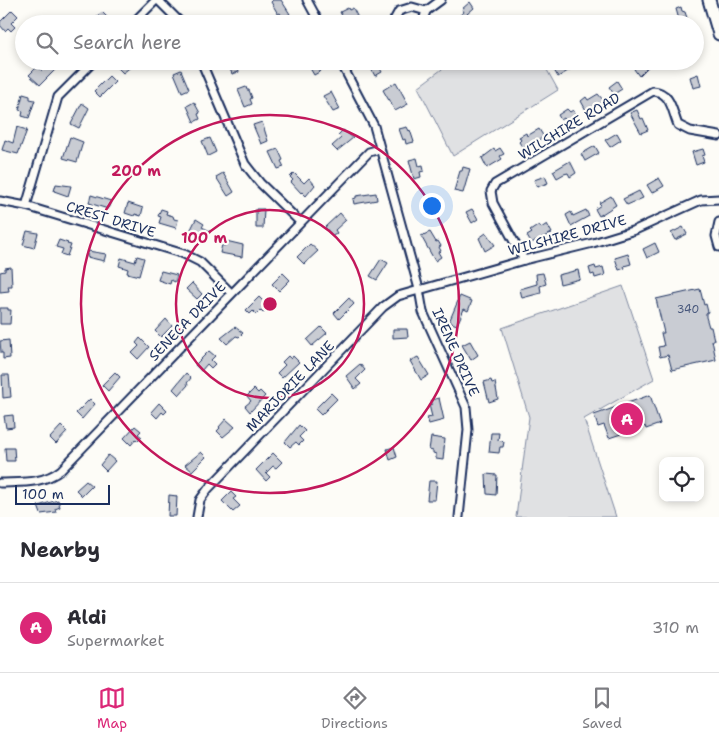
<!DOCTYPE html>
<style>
:root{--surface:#fff;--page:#f2f2f3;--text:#2b2b33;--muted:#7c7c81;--line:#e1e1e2;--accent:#db2777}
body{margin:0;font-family:"Shantell Sans",sans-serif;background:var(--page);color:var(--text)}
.controls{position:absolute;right:15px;bottom:15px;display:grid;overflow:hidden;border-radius:10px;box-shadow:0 2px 8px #0003}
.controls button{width:45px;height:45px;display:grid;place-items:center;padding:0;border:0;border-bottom:1px solid var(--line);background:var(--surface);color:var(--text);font:25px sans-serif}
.scale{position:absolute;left:15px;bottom:12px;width:95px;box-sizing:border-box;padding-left:5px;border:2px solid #1b2f5e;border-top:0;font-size:14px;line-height:18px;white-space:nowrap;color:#1b2f5e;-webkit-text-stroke:4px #fdfcf7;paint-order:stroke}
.you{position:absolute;left:431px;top:205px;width:18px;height:18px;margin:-12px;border:4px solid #fff;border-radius:50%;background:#1a73e8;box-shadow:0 0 0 8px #1a73e833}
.badge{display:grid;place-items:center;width:32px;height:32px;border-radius:50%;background:var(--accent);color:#fff;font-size:16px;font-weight:700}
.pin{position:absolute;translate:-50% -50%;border:2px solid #fff;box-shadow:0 1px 5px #0006}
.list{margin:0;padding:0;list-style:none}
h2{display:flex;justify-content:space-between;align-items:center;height:65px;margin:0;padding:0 20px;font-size:21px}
h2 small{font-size:16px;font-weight:400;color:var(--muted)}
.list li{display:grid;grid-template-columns:32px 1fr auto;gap:15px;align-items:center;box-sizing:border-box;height:90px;padding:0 20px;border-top:1px solid var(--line)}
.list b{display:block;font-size:19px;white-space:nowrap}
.list p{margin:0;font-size:16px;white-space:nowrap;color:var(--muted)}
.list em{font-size:16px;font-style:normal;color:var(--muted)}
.icon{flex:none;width:28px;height:28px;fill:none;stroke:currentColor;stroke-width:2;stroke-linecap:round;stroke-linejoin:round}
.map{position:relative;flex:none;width:719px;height:517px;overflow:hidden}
.search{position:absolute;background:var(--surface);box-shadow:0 2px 8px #0003;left:15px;right:15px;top:15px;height:55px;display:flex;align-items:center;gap:12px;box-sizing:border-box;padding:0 18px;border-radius:28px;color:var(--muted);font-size:19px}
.sheet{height:155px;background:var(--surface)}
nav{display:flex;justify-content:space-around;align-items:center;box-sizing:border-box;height:70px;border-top:1px solid var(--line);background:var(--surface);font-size:14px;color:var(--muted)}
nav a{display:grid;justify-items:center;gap:2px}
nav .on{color:var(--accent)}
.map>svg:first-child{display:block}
.green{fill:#e0e1e3;stroke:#7e88a0}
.building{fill:#c9ccd3;stroke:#1b2f5e}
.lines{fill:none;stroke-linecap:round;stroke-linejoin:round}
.street-casing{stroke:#1b2f5e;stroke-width:11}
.primary-casing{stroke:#1b2f5e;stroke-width:15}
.street{stroke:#fdfcf7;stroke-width:7}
.primary{stroke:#fdfcf7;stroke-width:11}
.ring{fill:none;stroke:#c2185b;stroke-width:2.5}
.labels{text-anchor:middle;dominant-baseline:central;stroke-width:4.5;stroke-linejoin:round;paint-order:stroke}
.number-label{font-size:11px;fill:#46567b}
.street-label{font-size:14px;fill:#1b2f5e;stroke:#fdfcf7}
.centre{fill:#c2185b;stroke:#fdfcf7;stroke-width:2.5}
.ring-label{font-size:15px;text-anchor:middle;font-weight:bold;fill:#c2185b;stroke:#fdfcf7;stroke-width:4.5;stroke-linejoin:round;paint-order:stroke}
</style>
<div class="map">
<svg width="719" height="517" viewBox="0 0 719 517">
<rect width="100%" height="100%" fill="#fdfcf7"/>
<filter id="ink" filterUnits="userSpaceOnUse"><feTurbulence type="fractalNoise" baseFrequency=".02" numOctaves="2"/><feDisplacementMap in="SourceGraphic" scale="10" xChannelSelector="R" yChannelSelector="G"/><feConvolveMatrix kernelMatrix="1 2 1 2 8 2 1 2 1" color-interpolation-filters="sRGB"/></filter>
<g filter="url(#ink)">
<g class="green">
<path d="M 453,61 L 542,61 L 558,90 L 453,156 L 418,87 Z"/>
<path d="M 623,286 L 654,379 L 584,419 L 616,517 L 516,517 L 529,417 L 502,328 Z"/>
</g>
<g class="building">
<path d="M 273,0 L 281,0 L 290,14 L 283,18 L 280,13 L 278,14 L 271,2 Z"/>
<path d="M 470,2 L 474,8 L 467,14 L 469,16 L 464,20 L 460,15 L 464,12 L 462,9 Z"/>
<path d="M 681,7 L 682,11 L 685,12 L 688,21 L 680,23 L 676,9 Z"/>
<path d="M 348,8 L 349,10 L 353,8 L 361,24 L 346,24 L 340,12 Z"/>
<path d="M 12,10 L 18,16 L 11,23 L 15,27 L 11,31 L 8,28 L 5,31 L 0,25 L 0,22 Z"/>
<path d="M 102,12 L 108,18 L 102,24 L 89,24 Z"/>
<path d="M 124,61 L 138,61 L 123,73 L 118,68 Z"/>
<path d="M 227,61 L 236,61 L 237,63 L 240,62 L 242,68 L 238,69 L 239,72 L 232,74 Z"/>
<path d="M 310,61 L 316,61 L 321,71 L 314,75 L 307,63 Z"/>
<path d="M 372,61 L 376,61 L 382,72 L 375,76 L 368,63 Z"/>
<path d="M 566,61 L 568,63 L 573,61 L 576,66 L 558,77 L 554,70 Z"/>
<path d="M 638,61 L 654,61 L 639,76 L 634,69 L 640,64 Z"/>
<path d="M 50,63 L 56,69 L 40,85 L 29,75 L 38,66 L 42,71 Z"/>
<path d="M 181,70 L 189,89 L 182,92 L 174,73 Z"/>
<path d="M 698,74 L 701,86 L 693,88 L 690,77 Z"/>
<path d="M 109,76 L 115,82 L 100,97 L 94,91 Z"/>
<path d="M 617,81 L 622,89 L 614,94 L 609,87 Z"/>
<path d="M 396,82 L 408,104 L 395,111 L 383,90 Z"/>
<path d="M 246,87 L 247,90 L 249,90 L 252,98 L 250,99 L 252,104 L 245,107 L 238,90 Z"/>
<path d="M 331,92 L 340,109 L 333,112 L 323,96 Z"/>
<path d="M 23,94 L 30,96 L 30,99 L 35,100 L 29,118 L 22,116 L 23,111 L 19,110 Z"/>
<path d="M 598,94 L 604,101 L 587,112 L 581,101 L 586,97 L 588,100 Z"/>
<path d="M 194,102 L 200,113 L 198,114 L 200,119 L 194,122 L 187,106 Z"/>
<path d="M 82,103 L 89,108 L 79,128 L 71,124 Z"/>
<path d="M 567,109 L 570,112 L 573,110 L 577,117 L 567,123 L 564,118 L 561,120 L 558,115 Z"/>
<path d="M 637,110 L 641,119 L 643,118 L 648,130 L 641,133 L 630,113 Z"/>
<path d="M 262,122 L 268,141 L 261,144 L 253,125 Z"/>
<path d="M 17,127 L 27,130 L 18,154 L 2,150 L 5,140 L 13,143 Z"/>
<path d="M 407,127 L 409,131 L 410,130 L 414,142 L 406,144 L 405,139 L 403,140 L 399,129 Z"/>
<path d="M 539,129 L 544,137 L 523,148 L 519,142 L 521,140 L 519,137 L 526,133 L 527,136 Z"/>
<path d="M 343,130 L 353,138 L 337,151 L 332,146 L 341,138 L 338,135 Z"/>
<path d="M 617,133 L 621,140 L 610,147 L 605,140 Z"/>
<path d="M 70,137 L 83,142 L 77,162 L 63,158 Z"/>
<path d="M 210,138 L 216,152 L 208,156 L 202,141 Z"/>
<path d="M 595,146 L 599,153 L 585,161 L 581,154 Z"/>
<path d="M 500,148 L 504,154 L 500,156 L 502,159 L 487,168 L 482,158 L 494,149 L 495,151 Z"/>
<path d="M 278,149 L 283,160 L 281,161 L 284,167 L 278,169 L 270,152 Z"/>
<path d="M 703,149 L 705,155 L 702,156 L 704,162 L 696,165 L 692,152 Z"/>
<path d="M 417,158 L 419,166 L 423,165 L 424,171 L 420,172 L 421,177 L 414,179 L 409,160 Z"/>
<path d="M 570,161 L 576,173 L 570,177 L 568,173 L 564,174 L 557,178 L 553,171 Z"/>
<path d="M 463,167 L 470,169 L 463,193 L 454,191 L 460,171 L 462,171 Z"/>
<path d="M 223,173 L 234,192 L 228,196 L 216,177 Z"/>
<path d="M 294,173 L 304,183 L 309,178 L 315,185 L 306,196 L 302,192 L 301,193 L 291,182 L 293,180 L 290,177 Z"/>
<path d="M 545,176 L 548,183 L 537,187 L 534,180 Z"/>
<path d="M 659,178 L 664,186 L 652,193 L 647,185 Z"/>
<path d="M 56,184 L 71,186 L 68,196 L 54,191 Z"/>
<path d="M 639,191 L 643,198 L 627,205 L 623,199 Z"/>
<path d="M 376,193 L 377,200 L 354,204 L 353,199 L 356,198 L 356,196 Z"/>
<path d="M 91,195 L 111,201 L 108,209 L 89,203 Z"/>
<path d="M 611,196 L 616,205 L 599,216 L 595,209 L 601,205 L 599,203 Z"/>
<path d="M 128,203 L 143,208 L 141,216 L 135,214 L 134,216 L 125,213 Z"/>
<path d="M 161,209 L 167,211 L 166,214 L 173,216 L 174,219 L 178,220 L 176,228 L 159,223 L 161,217 L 158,216 Z"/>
<path d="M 256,209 L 264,209 L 263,228 L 256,228 Z"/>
<path d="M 472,209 L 478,219 L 472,223 L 466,212 Z"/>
<path d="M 586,210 L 589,216 L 571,226 L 566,215 L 571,212 L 573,216 Z"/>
<path d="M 340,213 L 346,220 L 335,230 L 337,233 L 333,236 L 325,227 Z"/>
<path d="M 196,219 L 204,224 L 202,227 L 210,231 L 206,238 L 190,231 Z"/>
<path d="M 547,224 L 552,233 L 531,243 L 527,236 L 532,233 L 530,231 L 539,225 L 541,228 Z"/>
<path d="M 683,227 L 687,234 L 675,240 L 671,233 Z"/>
<path d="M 27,231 L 38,233 L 34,248 L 23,245 Z"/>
<path d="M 430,232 L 436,242 L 438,241 L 441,246 L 439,247 L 441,251 L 438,252 L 441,257 L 435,261 L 421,236 Z"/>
<path d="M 486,233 L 495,245 L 485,251 L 479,238 Z"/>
<path d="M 59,240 L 68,243 L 67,244 L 71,245 L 67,256 L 61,254 L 63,249 L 56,247 Z"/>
<path d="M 226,241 L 243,245 L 242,257 L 220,253 L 222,245 L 225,246 Z"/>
<path d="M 655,243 L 659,252 L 647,258 L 643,249 Z"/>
<path d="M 310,244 L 318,251 L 304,264 L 297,257 Z"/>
<path d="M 88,251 L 106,254 L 104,261 L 87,257 Z"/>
<path d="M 628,254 L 631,264 L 624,266 L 625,268 L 619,270 L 615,258 Z"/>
<path d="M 137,256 L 144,258 L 139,276 L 127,273 L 128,269 L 119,266 L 121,258 L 135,262 Z"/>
<path d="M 381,259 L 388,263 L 377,280 L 370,276 Z"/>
<path d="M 595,266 L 596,269 L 603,267 L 605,275 L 595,278 L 594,274 L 591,275 L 589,268 Z"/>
<path d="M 11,267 L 12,286 L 8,286 L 9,291 L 0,292 L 0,272 L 5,271 L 5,268 Z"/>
<path d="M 578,270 L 580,279 L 560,284 L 558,275 Z"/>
<path d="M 161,271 L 177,275 L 175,282 L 171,280 L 170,284 L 158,280 Z"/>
<path d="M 283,273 L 290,280 L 279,291 L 272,284 Z"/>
<path d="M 543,273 L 546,284 L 540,286 L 541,293 L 522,298 L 520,289 L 537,284 L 536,274 Z"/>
<path d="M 192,283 L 202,294 L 197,299 L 186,289 Z"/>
<path d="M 700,289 L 704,305 L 706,304 L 708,312 L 706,313 L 706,317 L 709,327 L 711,327 L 714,340 L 712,340 L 716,360 L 672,370 L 668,355 L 660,357 L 658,347 L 664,346 L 661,333 L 664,333 L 656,299 Z"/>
<path d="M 460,296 L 472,301 L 468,311 L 464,309 L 457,325 L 449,322 Z"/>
<path d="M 259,297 L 266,304 L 264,306 L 267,309 L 263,313 L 260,310 L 256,314 L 253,311 L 250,314 L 246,310 Z"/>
<path d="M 349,298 L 354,304 L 339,319 L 334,313 Z"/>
<path d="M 0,308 L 8,308 L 8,310 L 11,310 L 10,324 L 0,324 Z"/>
<path d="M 166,319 L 172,326 L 161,337 L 155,331 Z"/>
<path d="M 235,327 L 243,333 L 239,337 L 236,336 L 227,344 L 221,338 Z"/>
<path d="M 321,327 L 327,333 L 312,346 L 307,340 Z"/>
<path d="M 393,329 L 407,329 L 408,337 L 393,338 Z"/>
<path d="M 140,338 L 149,347 L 138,359 L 132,353 L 139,346 L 136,343 Z"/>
<path d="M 9,340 L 10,358 L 3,359 L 3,353 L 1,353 L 0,341 Z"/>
<path d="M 470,341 L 478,355 L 471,360 L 462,345 Z"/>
<path d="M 209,351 L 215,356 L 211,360 L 215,364 L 211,368 L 207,364 L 201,371 L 195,365 Z"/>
<path d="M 288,356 L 291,359 L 293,356 L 299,362 L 282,378 L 277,373 L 285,365 L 282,362 Z"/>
<path d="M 418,357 L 429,375 L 421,380 L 410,361 Z"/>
<path d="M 360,364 L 365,370 L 356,379 L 361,384 L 355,389 L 346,376 Z"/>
<path d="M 115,372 L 120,377 L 108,391 L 102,385 Z"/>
<path d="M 186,373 L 191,378 L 187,383 L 188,385 L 179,395 L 173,389 Z"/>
<path d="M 2,375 L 9,375 L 11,397 L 3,398 Z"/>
<path d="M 491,380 L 492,383 L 495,382 L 498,399 L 489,402 L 484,382 Z"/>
<path d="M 254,389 L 258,393 L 260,391 L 265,396 L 250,412 L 245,406 L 251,401 L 247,396 Z"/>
<path d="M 331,393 L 337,399 L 321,415 L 315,409 Z"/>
<path d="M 650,395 L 660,424 L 646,429 L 645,426 L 609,438 L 604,425 L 598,427 L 594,415 Z"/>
<path d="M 439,398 L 444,420 L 429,424 L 427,418 L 432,417 L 429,405 L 432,404 L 431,400 Z"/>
<path d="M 90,399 L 95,404 L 82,419 L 76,413 Z"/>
<path d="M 159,403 L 167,411 L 164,414 L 162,412 L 157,418 L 151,412 Z"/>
<path d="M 13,415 L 14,427 L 6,428 L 4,416 Z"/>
<path d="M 226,419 L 235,427 L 223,437 L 217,431 L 220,428 L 219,427 Z"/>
<path d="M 299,425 L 305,431 L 299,437 L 303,441 L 299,445 L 296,442 L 290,447 L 285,442 Z"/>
<path d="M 61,426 L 67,432 L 56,444 L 50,438 Z"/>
<path d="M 135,426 L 141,431 L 138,434 L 142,437 L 138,441 L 136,439 L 131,445 L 124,438 Z"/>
<path d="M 491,433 L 499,433 L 498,440 L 504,442 L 503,447 L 500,447 L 499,453 L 489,452 Z"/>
<path d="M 431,437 L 445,439 L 443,460 L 436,459 L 436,454 L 433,453 L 433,451 L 429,450 Z"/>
<path d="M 394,447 L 397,457 L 390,460 L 387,449 Z"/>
<path d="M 5,448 L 14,448 L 15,461 L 6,461 Z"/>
<path d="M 201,452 L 206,457 L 192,471 L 185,465 Z"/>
<path d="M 273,453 L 282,462 L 276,468 L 273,466 L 266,473 L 270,477 L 266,481 L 256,470 Z"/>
<path d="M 108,455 L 115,461 L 106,471 L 100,465 Z"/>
<path d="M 486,474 L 497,475 L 496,495 L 487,494 Z"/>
<path d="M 86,481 L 92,486 L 82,496 L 76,490 Z"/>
<path d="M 429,481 L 437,481 L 435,500 L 427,500 Z"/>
<path d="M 231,492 L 236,497 L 233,499 L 240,506 L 233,512 L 222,501 Z"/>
<path d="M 169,495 L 177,496 L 176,516 L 168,516 Z"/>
<path d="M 58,500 L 60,507 L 55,509 L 56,512 L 41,514 L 38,506 Z"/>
</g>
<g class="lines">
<defs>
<g id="street">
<path d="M 158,0 L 182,24"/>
<path d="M 307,0 L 320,24"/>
<path d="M 132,24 L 156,0"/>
<path d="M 395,24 L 394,20 L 399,11 L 412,7 L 426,11"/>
<path d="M 422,24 L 426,11 L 441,0"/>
<path d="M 201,61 L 245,164 L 260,183 L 300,222"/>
<path d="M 340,61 L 374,126 L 419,289 L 423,312 L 466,407 L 468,430 L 459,517"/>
<path d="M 0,201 L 26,206 L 184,254 L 200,262 L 231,293"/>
<path d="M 26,206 L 58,97 L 94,61"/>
<path d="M 719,222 L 716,236 L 719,247"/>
<path d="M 524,260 L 493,203 L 491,191 L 495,184 L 653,91 C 671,92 672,111 678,125 L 690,131 L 719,136"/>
<path d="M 0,483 C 22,482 43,484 61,470 L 369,152 L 380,149"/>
<path d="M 197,517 L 200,500 L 208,489 L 383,307 L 398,296 L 524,260 L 593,243 L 635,230 L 701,200 L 719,199"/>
</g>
<path id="primary" d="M 709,0 L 719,34"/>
</defs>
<use href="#street" class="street-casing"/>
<use href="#primary" class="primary-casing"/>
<use href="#street" class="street"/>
<use href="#primary" class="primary"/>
</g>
</g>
<g class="ring">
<circle cx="270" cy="304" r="94"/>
<circle cx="270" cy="304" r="189"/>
</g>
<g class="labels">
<g class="number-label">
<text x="688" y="309">340</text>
</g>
<g class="street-label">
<text transform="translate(569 126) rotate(-31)">WILSHIRE ROAD</text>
<text transform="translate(111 219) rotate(17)">CREST DRIVE</text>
<text transform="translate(567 235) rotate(-15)">WILSHIRE DRIVE</text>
<text transform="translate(187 321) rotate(-46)">SENECA DRIVE</text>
<text transform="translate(456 352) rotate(66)">IRENE DRIVE</text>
<text transform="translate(290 386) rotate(-46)">MARJORIE LANE</text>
</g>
</g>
<circle cx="270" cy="304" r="8" class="centre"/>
<g class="ring-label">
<text x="136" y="176">200 m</text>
<text x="204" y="243">100 m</text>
</g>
</svg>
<div class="controls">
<button><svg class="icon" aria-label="locate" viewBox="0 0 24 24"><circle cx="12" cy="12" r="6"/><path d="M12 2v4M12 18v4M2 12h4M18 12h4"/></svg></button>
</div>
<div class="scale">100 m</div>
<div class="you"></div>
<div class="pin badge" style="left:627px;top:419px">A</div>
<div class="search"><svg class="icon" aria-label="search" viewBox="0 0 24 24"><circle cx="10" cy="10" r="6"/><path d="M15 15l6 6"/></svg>Search here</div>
</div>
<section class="sheet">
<h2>Nearby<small></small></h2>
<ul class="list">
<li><span class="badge">A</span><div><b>Aldi</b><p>Supermarket</p></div><em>310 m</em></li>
</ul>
</section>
<nav>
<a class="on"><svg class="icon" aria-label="map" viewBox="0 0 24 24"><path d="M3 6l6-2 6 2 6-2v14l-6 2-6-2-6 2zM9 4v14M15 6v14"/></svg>Map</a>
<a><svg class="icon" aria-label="directions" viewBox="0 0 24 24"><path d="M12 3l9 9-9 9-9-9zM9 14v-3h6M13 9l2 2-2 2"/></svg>Directions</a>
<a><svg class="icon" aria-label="saved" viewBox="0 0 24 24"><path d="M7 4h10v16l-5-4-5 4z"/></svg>Saved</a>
</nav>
